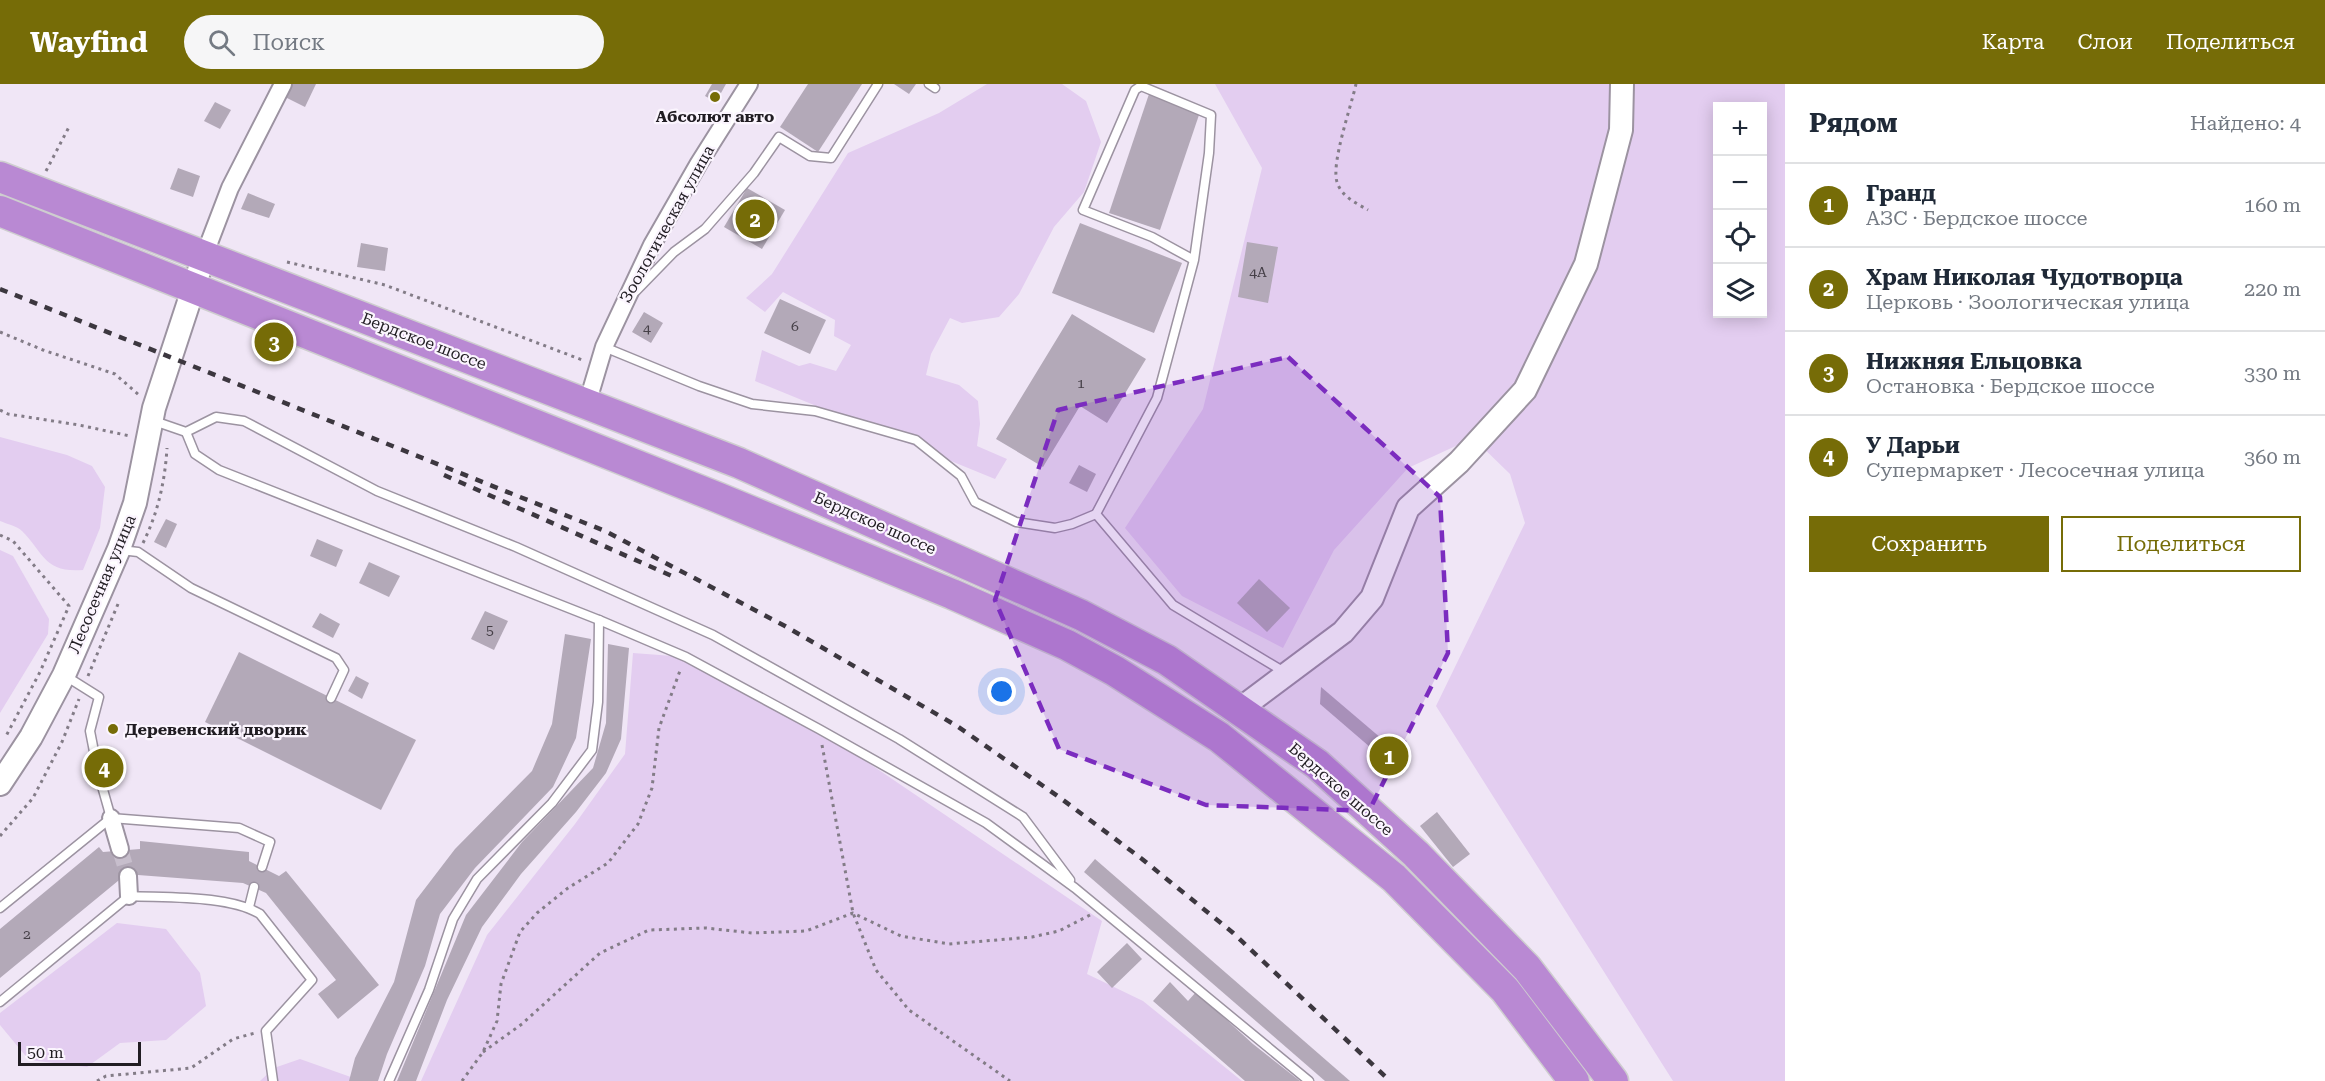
<!DOCTYPE html>
<html lang="ru">
<meta charset="utf-8">
<style>
:root{--surface:#fff;--page:#f6f6f7;--text:#1f2937;--muted:#747a83;--line:#e0e1e3;--accent:#766c07}
body{margin:0;font-family:"Roboto Serif",serif;background:var(--page);color:var(--text)}
.controls{position:absolute;right:18px;top:18px;display:grid;overflow:hidden;border-radius:0px;box-shadow:0 3px 15px #0003}
.controls button{width:54px;height:54px;display:grid;place-items:center;padding:0;border:0;border-bottom:2px solid var(--line);background:var(--surface);color:var(--text);font:30px sans-serif}
.scale{position:absolute;left:18px;bottom:15px;width:123px;box-sizing:border-box;padding-left:6px;border:3px solid #211d23;border-top:0;font-size:16px;line-height:21px;white-space:nowrap;color:#211d23;-webkit-text-stroke:4px #fbf5fe;paint-order:stroke}
.you{position:absolute;left:1002px;top:608px;width:21px;height:21px;margin:-15px;border:4px solid #fff;border-radius:50%;background:#1a73e8;box-shadow:0 0 0 9px #1a73e833}
.badge{display:grid;place-items:center;width:39px;height:39px;border-radius:50%;background:var(--accent);color:#fff;font-size:20px;font-weight:700}
.pin{position:absolute;translate:-50% -50%;border:3px solid #fff;box-shadow:0 2px 6px #0006}
.list{margin:0;padding:0;list-style:none}
h2{display:flex;justify-content:space-between;align-items:center;height:78px;margin:0;padding:0 24px;font-size:26px}
h2 small{font-size:20px;font-weight:400;color:var(--muted)}
.list li{display:grid;grid-template-columns:39px 1fr auto;gap:18px;align-items:center;box-sizing:border-box;height:84px;padding:0 24px;border-top:2px solid var(--line)}
.list b{display:block;font-size:22px;white-space:nowrap}
.list p{margin:0;font-size:20px;white-space:nowrap;color:var(--muted)}
.list em{font-size:20px;font-style:normal;color:var(--muted)}
.actions{display:flex;gap:12px;padding:18px 24px}
.actions a{flex:1;padding:14px 0;border:2px solid var(--accent);border-radius:0px;text-align:center;font-size:21px;color:var(--accent)}
.actions .main{background:var(--accent);color:#fff}
.icon{flex:none;width:33px;height:33px;fill:none;stroke:currentColor;stroke-width:2;stroke-linecap:round;stroke-linejoin:round}
.map{position:relative;flex:none;width:1785px;height:997px;overflow:hidden}
header{display:flex;align-items:center;gap:36px;box-sizing:border-box;height:84px;padding:0 30px;background:var(--accent);color:#fff}
header strong{font-size:28px}
nav{display:flex;gap:33px;margin-inline-start:auto;font-size:21px}
.search{width:420px;height:54px;background:var(--page);display:flex;align-items:center;gap:15px;box-sizing:border-box;padding:0 21px;border-radius:33px;color:var(--muted);font-size:22px}
main{display:flex}
aside{flex:1;background:var(--surface)}
.map>svg:first-child{display:block}
.green{fill:#e3cdf0;fill-rule:evenodd}
.building{fill:#b3a9b8}
.lines{fill:none;stroke-linecap:round;stroke-linejoin:round}
.street-tunnel{stroke:#c7becc;stroke-width:16;stroke-dasharray:16 8;stroke-linecap:butt}
.lane-casing{stroke:#9c93a1;stroke-width:11}
.street-casing{stroke:#9c93a1;stroke-width:20}
.secondary-casing{stroke:#9c93a1;stroke-width:26}
.highway-casing{stroke:#cecdcf;stroke-width:33}
.path{stroke:#837c87;stroke-width:3;stroke-dasharray:3 4.5;stroke-linecap:butt}
.lane{stroke:#fff;stroke-width:8}
.street{stroke:#fff;stroke-width:16}
.secondary{stroke:#fff;stroke-width:22}
.highway{stroke:#b989d3;stroke-width:30}
.rail{stroke:#3c373f;stroke-width:4.5;stroke-dasharray:8 8;stroke-linecap:butt}
.marked{fill:#7b2cbf;fill-opacity:0.2;stroke:#7b2cbf;stroke-width:4.5;stroke-dasharray:12 8;stroke-linejoin:round}
.poi-dot{fill:#766c07;stroke:#fbf5fe;stroke-width:2}
.labels{text-anchor:middle;dominant-baseline:central;stroke-width:4.5;stroke-linejoin:round;paint-order:stroke}
.number-label{font-size:14px;fill:#464048}
.poi-label{font-size:16px;font-weight:bold;fill:#211d23;stroke:#fbf5fe}
.street-label{font-size:16px;fill:#211d23;stroke:#fbf5fe}
</style>
<header>
<strong>Wayfind</strong>
<div class="search"><svg class="icon" aria-label="search" viewBox="0 0 24 24"><circle cx="10" cy="10" r="6"/><path d="M15 15l6 6"/></svg>Поиск</div>
<nav><a>Карта</a><a>Слои</a><a>Поделиться</a></nav>
</header>
<main>
<div class="map">
<svg width="1785" height="997" viewBox="0 0 1785 997">
<rect width="100%" height="100%" fill="#f0e6f6"/>
<g class="green">
<path d="M 987,0 L 1062,0 L 1086,17 L 1101,58 L 1084,108 L 1054,143 L 1019,210 L 999,233 L 962,239 L 950,234 L 931,270 L 926,291 L 959,301 L 978,317 L 980,340 L 977,362 L 1007,375 L 995,395 L 755,297 L 762,266 L 799,282 L 810,279 L 836,287 L 851,261 L 834,252 L 835,236 L 783,208 L 765,228 L 746,214 L 772,190 L 848,69 L 939,29 Z"/>
<path d="M 1215,0 L 1785,0 L 1785,997 L 1673,997 L 1436,622 L 1525,439 L 1510,390 L 1473,354 L 1408,384 L 1334,466 L 1283,564 L 1182,512 L 1125,444 L 1203,325 L 1262,84 ZM 1718,22 L 1762,22 L 1762,230 L 1718,230 Z"/>
<path d="M 0,353 L 67,371 L 92,382 L 105,403 L 100,444 L 83,486 C 44,489 44,469 22,447 C 17,442 7,440 0,437 Z"/>
<path d="M 0,466 L 13,472 L 49,535 L 48,550 L 0,629 Z"/>
<path d="M 633,569 L 686,573 L 836,657 L 1102,837 L 1087,890 L 1143,917 L 1242,997 L 421,997 L 487,851 L 575,740 L 625,670 Z"/>
<path d="M 117,839 L 166,845 L 200,889 L 206,922 L 166,956 L 120,959 L 87,983 L 29,976 L 0,941 L 0,929 Z"/>
<path d="M 300,975 L 362,997 L 260,997 L 274,984 Z"/>
</g>
<g class="building">
<path d="M 291,0 L 316,0 L 305,23 L 285,13 Z"/>
<path d="M 712,0 L 726,0 L 716,18 L 705,12 Z"/>
<path d="M 808,0 L 862,0 L 818,68 L 780,43 Z"/>
<path d="M 894,0 L 916,0 L 909,10 Z"/>
<path d="M 1149,10 L 1200,28 L 1160,146 L 1109,129 Z"/>
<path d="M 215,18 L 231,26 L 220,45 L 204,37 Z"/>
<path d="M 178,84 L 200,92 L 193,113 L 170,105 Z"/>
<path d="M 747,104 L 785,126 L 762,165 L 724,143 Z"/>
<path d="M 248,109 L 275,120 L 269,134 L 241,125 Z"/>
<path d="M 1080,139 L 1182,179 L 1154,249 L 1052,209 Z"/>
<path d="M 1247,158 L 1278,163 L 1268,219 L 1238,213 Z"/>
<path d="M 361,159 L 388,164 L 385,187 L 357,183 Z"/>
<path d="M 780,215 L 826,236 L 810,270 L 764,249 Z"/>
<path d="M 644,228 L 663,239 L 651,259 L 632,248 Z"/>
<path d="M 1072,230 L 1146,275 L 1107,339 L 1080,322 L 1043,383 L 996,355 Z"/>
<path d="M 1079,381 L 1096,390 L 1087,408 L 1069,399 Z"/>
<path d="M 166,435 L 177,440 L 166,464 L 154,458 Z"/>
<path d="M 317,455 L 343,466 L 336,483 L 310,472 Z"/>
<path d="M 369,478 L 400,492 L 389,513 L 359,499 Z"/>
<path d="M 1259,495 L 1290,524 L 1267,548 L 1237,519 Z"/>
<path d="M 485,527 L 508,537 L 494,566 L 471,555 Z"/>
<path d="M 320,529 L 340,540 L 333,554 L 312,543 Z"/>
<path d="M 565,550 L 591,555 L 576,654 L 553,703 L 475,784 L 440,830 L 425,882 L 387,970 L 378,997 L 349,997 L 355,974 L 394,898 L 416,816 L 455,765 L 532,687 L 552,640 Z"/>
<path d="M 608,560 L 629,564 L 621,655 L 606,689 L 576,728 L 521,790 L 482,843 L 447,916 L 416,997 L 397,997 L 466,831 L 522,758 L 593,684 L 606,639 Z"/>
<path d="M 239,568 L 416,656 L 381,726 L 205,638 Z"/>
<path d="M 356,592 L 369,599 L 362,615 L 348,607 Z"/>
<path d="M 1321,603 L 1402,672 L 1392,682 L 1320,620 Z"/>
<path d="M 1437,728 L 1470,770 L 1453,783 L 1420,742 Z"/>
<path d="M 140,757 L 249,768 L 249,777 L 279,792 L 286,787 L 379,901 L 338,935 L 318,910 L 336,896 L 266,809 L 243,799 L 138,791 L 124,792 L 0,894 L 0,845 L 99,763 L 103,768 L 140,765 Z"/>
<path d="M 1095,775 L 1350,997 L 1325,997 L 1084,788 Z"/>
<path d="M 1127,859 L 1142,875 L 1112,904 L 1097,888 Z"/>
<path d="M 1170,898 L 1188,917 L 1196,908 L 1253,960 L 1300,997 L 1245,997 L 1153,917 Z"/>
</g>
<g class="lines">
<path class="street-tunnel" d="M 120,765 L 128,792"/>
<defs>
<g id="lane">
<path d="M 929,0 L 935,4"/>
<path d="M 1194,176 L 1209,69 L 1211,31 L 1141,2 L 1135,6 L 1083,126 L 1152,153 L 1194,176 L 1157,314 L 1096,430 L 1173,521 L 1286,589"/>
<path d="M 636,207 L 674,168 L 705,145 L 754,89 L 779,53 L 810,72 L 831,74 L 878,0"/>
<path d="M 604,263 L 699,302 L 752,320 L 815,327 L 916,356 L 961,392 L 975,418 L 1016,438 L 1055,444 L 1072,440 L 1096,430"/>
<path d="M 157,338 L 186,348 L 216,333 L 244,337 L 377,407 L 516,463 L 713,551 L 899,655 L 1023,733 L 1070,796"/>
<path d="M 186,348 L 195,370 L 219,386 L 599,536 L 686,573 L 819,645 L 986,739 L 1075,804 L 1309,997"/>
<path d="M 121,466 L 138,468 L 191,504 L 336,574 L 344,586 L 331,614"/>
<path d="M 64,591 L 99,613 L 90,647 L 98,688 L 111,734 L 239,744 L 270,758 L 262,783"/>
<path d="M 249,823 L 254,803"/>
<path d="M 0,824 L 111,734"/>
<path d="M 0,918 L 129,812 C 166,814 229,811 260,830 L 312,896 L 266,947 L 273,997"/>
<path d="M 389,997 L 429,906 L 453,835 L 477,795 L 552,719 L 592,666 L 598,618 L 599,536"/>
</g>
<g id="street">
<path d="M 204,172 L 230,104 L 283,0"/>
<path d="M 587,320 L 604,263 L 652,161 L 699,79 L 749,0"/>
<path d="M 111,734 L 120,765"/>
<path d="M 128,792 L 129,812"/>
</g>
<g id="secondary">
<path d="M 1240,625 L 1343,548 L 1372,514 L 1408,424 L 1459,378 L 1525,306 L 1586,180 L 1621,46 L 1622,0"/>
<path d="M 0,700 L 31,653 L 64,591 L 119,465 L 135,419 L 154,324 L 204,172"/>
</g>
<g id="highway">
<path d="M 0,93 L 739,379 L 1081,531 L 1167,576 L 1317,680 L 1416,770 L 1527,884 L 1613,997"/>
<path d="M 0,127 L 719,414 L 952,510 L 1067,561 L 1115,587 L 1219,653 L 1394,794 L 1505,906 L 1574,997"/>
</g>
</defs>
<use href="#lane" class="lane-casing"/>
<use href="#street" class="street-casing"/>
<use href="#secondary" class="secondary-casing"/>
<use href="#highway" class="highway-casing"/>
<g class="path">
<path d="M 1356,0 C 1351,23 1331,79 1337,98 C 1341,112 1356,119 1368,126"/>
<path d="M 46,87 L 70,41"/>
<path d="M 287,178 L 385,201 L 585,277"/>
<path d="M 0,248 L 43,266 L 115,290 L 139,311"/>
<path d="M 0,326 L 8,330 L 79,341 L 130,352"/>
<path d="M 0,451 L 13,457 L 69,522 L 40,588 L 5,654"/>
<path d="M 143,459 C 158,429 165,397 167,364"/>
<path d="M 88,592 L 118,520"/>
<path d="M 822,661 L 853,829 L 876,886 L 909,926 L 1010,997"/>
<path d="M 0,752 L 33,714 L 62,658 L 79,615"/>
<path d="M 483,968 L 522,940 L 600,869 L 649,846 L 706,844 L 752,849 L 806,847 L 853,829 L 901,852 L 949,860 L 1032,853 L 1059,847 L 1090,831"/>
<path d="M 97,997 L 106,992 L 191,984 L 233,955 L 255,949"/>
<path d="M 462,997 L 483,968 L 497,937 L 501,900 L 520,848 L 537,829 L 568,804 L 608,779 L 638,740 L 652,704 L 659,644 L 681,584"/>
</g>
<use href="#lane" class="lane"/>
<use href="#street" class="street"/>
<use href="#secondary" class="secondary"/>
<use href="#highway" class="highway"/>
<g class="rail">
<path d="M 0,205 L 605,447 L 785,542 L 957,642 L 1059,713 L 1142,775 L 1232,848 L 1390,997"/>
<path d="M 444,391 L 674,493"/>
</g>
</g>
<path class="marked" d="M 1288,273 L 1440,413 L 1448,569 L 1369,727 L 1206,721 L 1059,665 L 995,516 L 1058,326 Z"/>
<g class="poi-dot">
<circle cx="715" cy="13" r="6"/>
<circle cx="113" cy="645" r="6"/>
</g>
<g class="labels">
<g class="number-label">
<text x="1258" y="188">4А</text>
<text x="795" y="242">6</text>
<text x="647" y="244">4</text>
<text x="1081" y="299">1</text>
<text x="490" y="546">5</text>
<text x="27" y="850">2</text>
</g>
<g class="poi-label">
<text x="715" y="32">Абсолют авто</text>
<text x="125" y="645" text-anchor="start">Деревенский дворик</text>
</g>
<g class="street-label">
<text transform="translate(667 140) rotate(-61)">Зоологическая улица</text>
<text transform="translate(424 257) rotate(21)">Бердское шоссе</text>
<text transform="translate(875 439) rotate(24)">Бердское шоссе</text>
<text transform="translate(102 500) rotate(-67)">Лесосечная улица</text>
<text transform="translate(1341 705) rotate(41)">Бердское шоссе</text>
</g>
</g>
</svg>
<div class="controls">
<button>+</button>
<button>−</button>
<button><svg class="icon" aria-label="locate" viewBox="0 0 24 24"><circle cx="12" cy="12" r="6"/><path d="M12 2v4M12 18v4M2 12h4M18 12h4"/></svg></button>
<button><svg class="icon" aria-label="layers" viewBox="0 0 24 24"><path d="M12 4l9 5-9 5-9-5zM3 14l9 5 9-5"/></svg></button>
</div>
<div class="scale">50 m</div>
<div class="you"></div>
<div class="pin badge" style="left:1389px;top:672px">1</div>
<div class="pin badge" style="left:755px;top:135px">2</div>
<div class="pin badge" style="left:274px;top:258px">3</div>
<div class="pin badge" style="left:104px;top:684px">4</div>
</div>
<aside>
<h2>Рядом<small>Найдено: 4</small></h2>
<ul class="list">
<li><span class="badge">1</span><div><b>Гранд</b><p>АЗС · Бердское шоссе</p></div><em>160 m</em></li>
<li><span class="badge">2</span><div><b>Храм Николая Чудотворца</b><p>Церковь · Зоологическая улица</p></div><em>220 m</em></li>
<li><span class="badge">3</span><div><b>Нижняя Ельцовка</b><p>Остановка · Бердское шоссе</p></div><em>330 m</em></li>
<li><span class="badge">4</span><div><b>У Дарьи</b><p>Супермаркет · Лесосечная улица</p></div><em>360 m</em></li>
</ul>
<div class="actions"><a class="main">Сохранить</a><a>Поделиться</a></div>
</aside>
</main>
